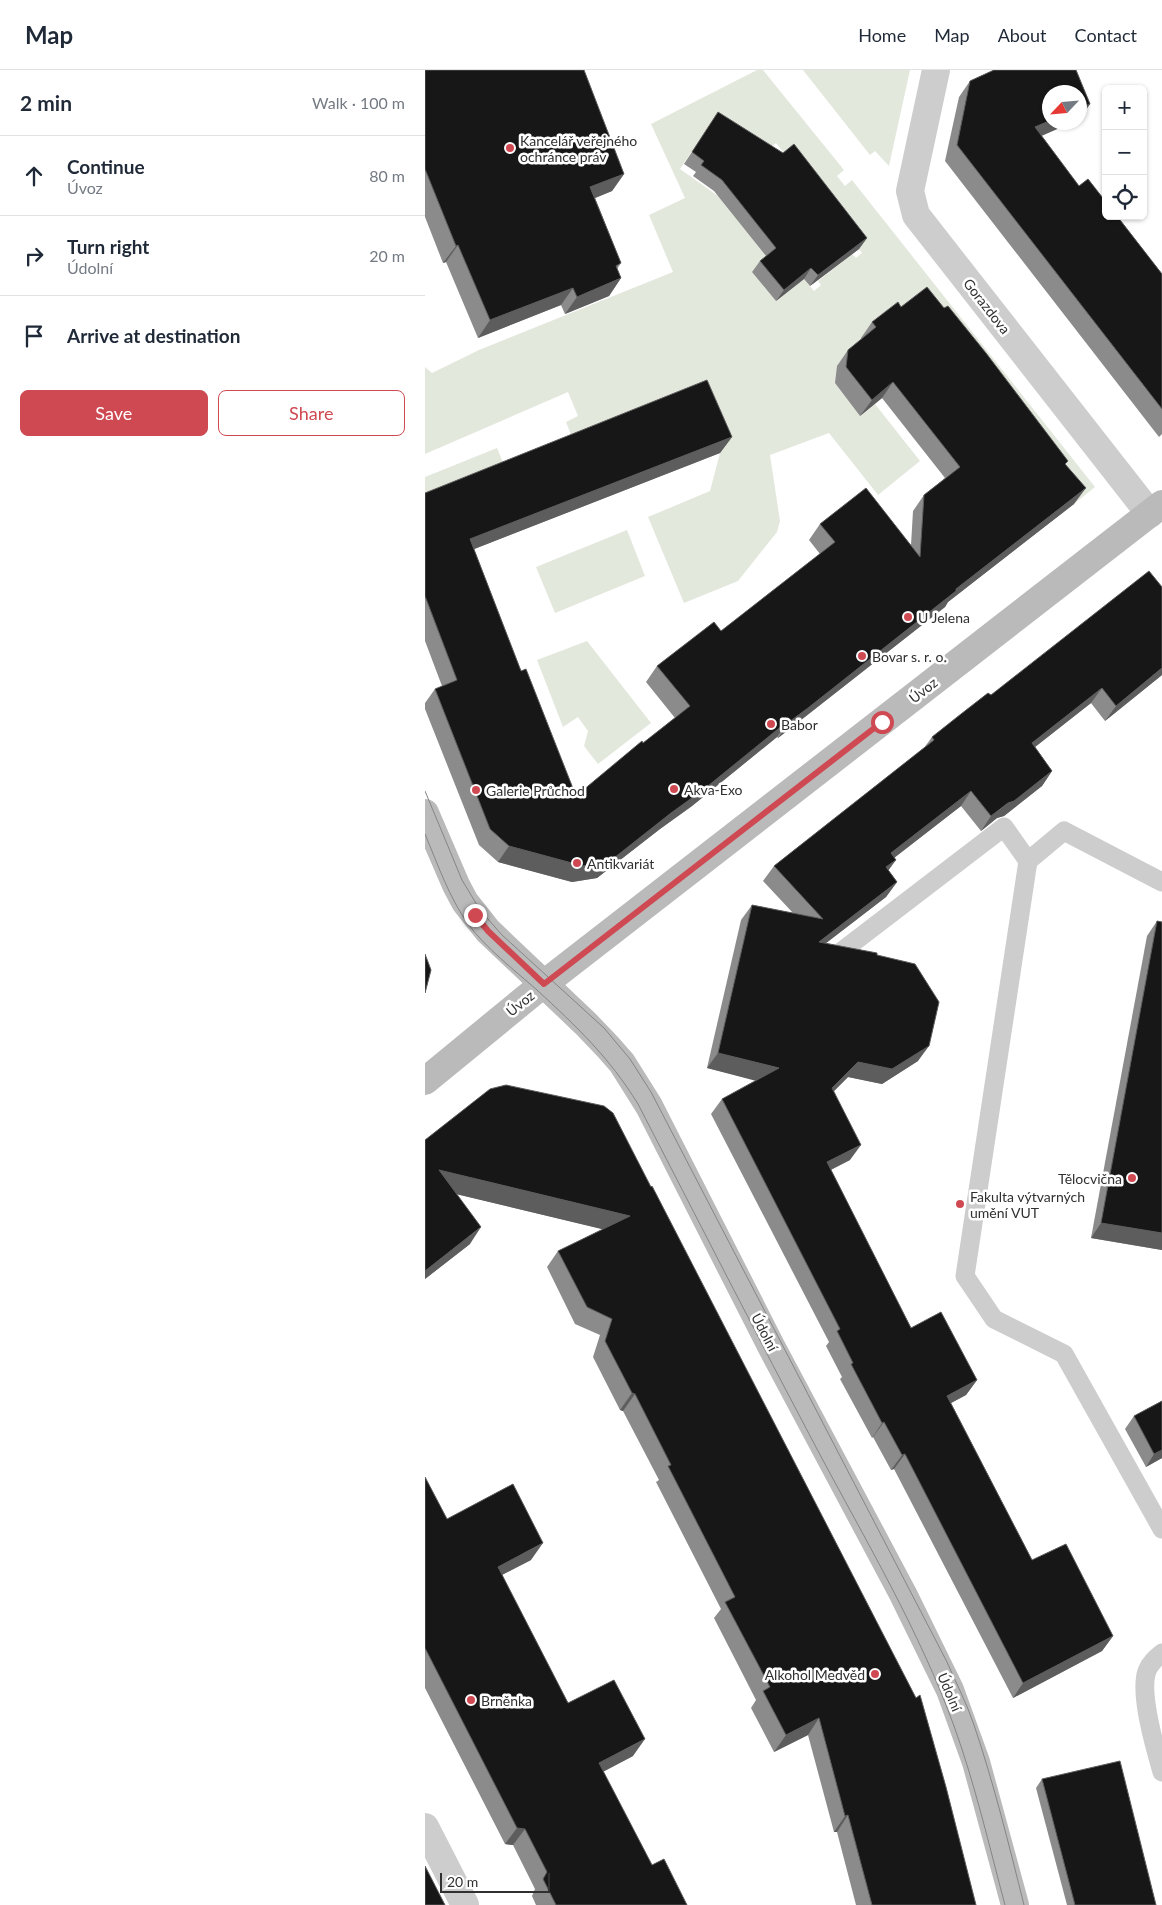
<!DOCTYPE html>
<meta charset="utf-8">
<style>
:root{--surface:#fff;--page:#f6f6f7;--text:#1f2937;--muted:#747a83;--line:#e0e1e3;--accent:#cf4953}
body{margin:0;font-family:Lato,sans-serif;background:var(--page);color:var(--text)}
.controls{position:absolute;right:15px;top:15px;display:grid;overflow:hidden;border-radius:8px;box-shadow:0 1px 4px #0004}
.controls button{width:45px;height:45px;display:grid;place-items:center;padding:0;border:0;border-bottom:1px solid var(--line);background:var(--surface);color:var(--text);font:25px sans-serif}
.compass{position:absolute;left:617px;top:15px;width:45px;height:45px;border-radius:50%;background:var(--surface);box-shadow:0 1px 4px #0004;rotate:244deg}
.scale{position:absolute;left:15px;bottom:12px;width:110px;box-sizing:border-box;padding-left:5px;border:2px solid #303030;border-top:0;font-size:14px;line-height:18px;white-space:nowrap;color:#303030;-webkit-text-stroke:4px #fff;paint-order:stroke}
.stop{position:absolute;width:15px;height:15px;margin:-11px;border:4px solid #cf4953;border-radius:50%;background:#fff}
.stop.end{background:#cf4953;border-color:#fff;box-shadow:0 1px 5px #0008}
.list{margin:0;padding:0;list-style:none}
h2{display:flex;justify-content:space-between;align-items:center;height:65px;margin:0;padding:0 20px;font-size:21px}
h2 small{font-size:16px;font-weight:400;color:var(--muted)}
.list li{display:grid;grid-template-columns:32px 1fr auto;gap:15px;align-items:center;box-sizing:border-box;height:80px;padding:0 20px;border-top:1px solid var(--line)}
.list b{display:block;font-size:19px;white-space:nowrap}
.list p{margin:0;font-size:16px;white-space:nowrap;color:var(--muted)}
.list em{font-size:16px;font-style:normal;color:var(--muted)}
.actions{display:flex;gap:10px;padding:15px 20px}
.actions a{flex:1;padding:11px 0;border:1px solid var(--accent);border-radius:8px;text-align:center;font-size:18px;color:var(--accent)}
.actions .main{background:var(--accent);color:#fff}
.icon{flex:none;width:28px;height:28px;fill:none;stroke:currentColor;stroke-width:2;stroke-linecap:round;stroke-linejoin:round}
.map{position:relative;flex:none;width:737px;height:1835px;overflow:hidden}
header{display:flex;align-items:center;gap:30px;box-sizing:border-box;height:70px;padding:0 25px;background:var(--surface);border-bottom:1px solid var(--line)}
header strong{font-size:24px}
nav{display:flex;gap:28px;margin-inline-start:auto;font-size:18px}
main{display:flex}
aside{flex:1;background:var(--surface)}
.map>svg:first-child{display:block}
.green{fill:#e3e8dd;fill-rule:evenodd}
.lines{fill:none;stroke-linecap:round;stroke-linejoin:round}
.lane{stroke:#cdcdcd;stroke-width:19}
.street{stroke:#cdcdcd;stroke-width:28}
.secondary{stroke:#bababa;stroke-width:28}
.tram{stroke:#858585;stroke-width:1}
.wall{fill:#8b8b8b}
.shaded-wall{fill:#5d5d5d}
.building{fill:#171717;stroke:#5d5d5d}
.route{stroke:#cf4953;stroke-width:6}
.poi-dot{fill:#cf4953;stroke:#fff;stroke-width:2}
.labels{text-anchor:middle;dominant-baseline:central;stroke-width:5;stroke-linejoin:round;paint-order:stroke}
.poi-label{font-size:14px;fill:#303030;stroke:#fff;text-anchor:start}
.street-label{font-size:14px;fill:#303030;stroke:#fff}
</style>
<header>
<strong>Map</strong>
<nav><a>Home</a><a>Map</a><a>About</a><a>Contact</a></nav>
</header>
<main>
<aside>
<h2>2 min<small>Walk · 100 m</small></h2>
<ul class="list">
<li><svg class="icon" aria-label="ahead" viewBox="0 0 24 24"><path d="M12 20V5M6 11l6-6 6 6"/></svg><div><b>Continue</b><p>Úvoz</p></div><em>80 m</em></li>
<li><svg class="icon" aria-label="right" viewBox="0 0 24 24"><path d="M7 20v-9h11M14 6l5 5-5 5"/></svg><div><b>Turn right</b><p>Údolní</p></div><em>20 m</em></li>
<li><svg class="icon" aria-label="arrive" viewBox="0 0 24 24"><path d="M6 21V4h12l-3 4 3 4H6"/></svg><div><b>Arrive at destination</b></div></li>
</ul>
<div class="actions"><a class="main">Save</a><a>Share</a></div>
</aside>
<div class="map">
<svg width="737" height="1835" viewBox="0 0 737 1835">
<rect width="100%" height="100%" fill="#fff"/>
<g class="green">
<path d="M 332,0 L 338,0 L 419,100 L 412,106 L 420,116 L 427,110 L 670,417 L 649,434 L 628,410 L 440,273 L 435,346 L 450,334 L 495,391 L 453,425 L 404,363 L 345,385 L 355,451 L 352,462 L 313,511 L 259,533 L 223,447 L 285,421 L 295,383 L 294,379 L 150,375 L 141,352 L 153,346 L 143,322 L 0,384 L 0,297 L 7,303 L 54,280 L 248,202 L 224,145 L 260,128 L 226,54 ZM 286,53 L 336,85 L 351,73 L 437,183 L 431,188 L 427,184 L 393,211 L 396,215 L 389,221 L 379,209 L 351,231 L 343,189 L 303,133 L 255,99 Z"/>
<path d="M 378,0 L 485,0 L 464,96 L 450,81 L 445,85 Z"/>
<path d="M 72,378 L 82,402 L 5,433 L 0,420 L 0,407 Z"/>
<path d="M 202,460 L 220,506 L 130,543 L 111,497 Z"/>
<path d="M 162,571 L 226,653 L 173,694 L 159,676 L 163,661 L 153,647 L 138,657 L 112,590 Z"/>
</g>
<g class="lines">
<g class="lane">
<path d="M 737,812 L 639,761 L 603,791 L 540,1206 L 569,1249 L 639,1284 L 737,1459"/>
<path d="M 417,881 L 579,757 L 603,791"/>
<path d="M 737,1583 C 731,1588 725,1593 722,1601 C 714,1623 730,1678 737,1702"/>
</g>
<g class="street">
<path d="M 511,0 L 485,121 L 491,145 L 725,444"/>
<path d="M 0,1757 L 40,1835"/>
</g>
<g class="secondary">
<path d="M 0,743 L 31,815 L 40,832 L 63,861 L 161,954 L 183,977 L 197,993 L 224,1036 L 346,1276 L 478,1524 L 525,1620 L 551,1692 L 590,1835"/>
<path d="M 0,1011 L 111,920 L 737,434"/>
</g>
<g class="tram">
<path d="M 0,721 L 37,810 L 55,840 L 77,865 L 179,958 L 205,989 L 226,1022 L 522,1592 C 531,1613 542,1634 549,1655 C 569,1714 584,1775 599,1835"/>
<path d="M 0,764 C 13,795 24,827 43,854 C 62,879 88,899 112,920 C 152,957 184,987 213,1034 C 273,1150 332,1266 393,1381 C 441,1471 494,1560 529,1656 C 550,1714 564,1775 580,1835"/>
</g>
</g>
<g class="wall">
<path d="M 0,0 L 199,104 L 187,121 L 170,128 L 196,193 L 192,199 L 196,208 L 184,226 L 140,244 L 136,235 L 53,268 L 21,192 L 18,193 L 0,147 Z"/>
<path d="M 569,0 L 651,0 L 665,34 L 654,49 L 654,22 L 624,22 L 624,52 L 648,52 L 616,66 L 654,116 L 663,109 L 681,132 L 681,146 L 692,146 L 737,204 L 737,364 L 734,367 L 520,91 L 534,27 L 545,11 Z"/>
<path d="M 286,53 L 442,168 L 434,179 L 385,216 L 379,209 L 351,231 L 327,202 L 335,191 L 341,186 L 289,121 L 268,106 L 271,102 L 259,94 Z"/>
<path d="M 476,237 L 640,395 L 649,434 L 523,532 L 520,537 L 371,654 L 353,668 L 352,667 L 267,736 L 235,759 L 172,808 L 147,812 L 73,792 L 54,775 L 0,639 L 0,633 L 10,619 L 17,616 L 0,571 L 0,423 L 307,367 L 295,383 L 49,479 L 96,601 L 151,726 L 250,648 L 221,612 L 232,596 L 296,561 L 395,484 L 384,470 L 395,454 L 486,475 L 488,441 L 499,425 L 520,408 L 457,328 L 435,346 L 410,313 L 412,296 L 423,280 L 437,269 L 436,268 L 447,252 Z"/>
<path d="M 737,605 L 680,651 L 666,633 L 610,677 L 627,701 L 617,716 L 579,746 L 572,748 L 556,761 L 536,736 L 469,788 L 463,800 L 472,812 L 461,827 L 401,873 L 452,885 L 493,991 L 457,1014 L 423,1007 L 409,1021 L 425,1090 L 406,1100 L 486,1258 L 552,1310 L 541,1325 L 526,1333 L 607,1490 L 688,1566 L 677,1581 L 588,1628 L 469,1399 L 466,1400 L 448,1367 L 447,1368 L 415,1309 L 417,1307 L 401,1276 L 404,1272 L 286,1044 L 297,1029 L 331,1010 L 282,998 L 316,850 L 327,835 L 368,843 L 338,811 L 349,796 L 499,678 L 507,667 L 566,625 Z"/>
<path d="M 732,851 L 737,852 L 737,1180 L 666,1168 L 722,866 Z"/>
<path d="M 179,1036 L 551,1835 L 431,1835 L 412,1762 L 409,1762 L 383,1665 L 349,1682 L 326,1638 L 331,1630 L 289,1548 L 296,1539 L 231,1412 L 234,1410 L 198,1341 L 195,1340 L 168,1287 L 175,1265 L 150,1254 L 122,1197 L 133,1181 L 178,1159 L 31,1124 L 45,1174 L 0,1209 L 0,1070 Z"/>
<path d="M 737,1331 L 737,1388 L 721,1397 L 700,1359 L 709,1346 Z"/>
<path d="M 0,1407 L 22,1449 L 106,1490 L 77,1505 L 143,1633 L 208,1686 L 178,1702 L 227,1795 L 262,1835 L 111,1835 L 107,1826 L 110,1819 L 88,1775 L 80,1774 L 0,1618 Z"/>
<path d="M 617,1709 L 731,1835 L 642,1835 L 611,1718 Z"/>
</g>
<g class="shaded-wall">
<path d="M 665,34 L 654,49 L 654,38 Z"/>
<path d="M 624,51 L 624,52 L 648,52 L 598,74 L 610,57 Z"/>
<path d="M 199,104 L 187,121 L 153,135 L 165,117 Z"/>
<path d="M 442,168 L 434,179 L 385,216 L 393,205 Z"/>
<path d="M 33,175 L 21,192 L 18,193 L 31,176 Z"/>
<path d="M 386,198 L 379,209 L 351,231 L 359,220 Z"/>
<path d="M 196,208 L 184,226 L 140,244 L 152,227 Z"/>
<path d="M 148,218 L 136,235 L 53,268 L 65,250 Z"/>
<path d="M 468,312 L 457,328 L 435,346 L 447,330 Z"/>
<path d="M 307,367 L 295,383 L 34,485 L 45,469 Z"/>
<path d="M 661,418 L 649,434 L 523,532 L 520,537 L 353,668 L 364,652 L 531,519 Z"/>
<path d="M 737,598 L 737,605 L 680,651 L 691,636 Z"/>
<path d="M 677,618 L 666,633 L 596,688 L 607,673 Z"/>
<path d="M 363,651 L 352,667 L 267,736 L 235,759 L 172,808 L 147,812 L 73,792 L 84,776 Z"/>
<path d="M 627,701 L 617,716 L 579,746 L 572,748 L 556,761 L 566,746 Z"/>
<path d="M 546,721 L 536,736 L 456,798 L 466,783 Z"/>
<path d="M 471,790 L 460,805 L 461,797 Z"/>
<path d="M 472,812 L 461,827 L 383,887 L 394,872 Z"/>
<path d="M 504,976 L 493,991 L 457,1014 L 423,1007 L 397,1033 L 407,1018 L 433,992 Z"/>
<path d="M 293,983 L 354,998 L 343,1014 L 282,998 Z"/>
<path d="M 436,1075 L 425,1090 L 391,1107 L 402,1092 Z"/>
<path d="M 14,1100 L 205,1146 L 193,1163 L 2,1117 Z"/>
<path d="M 676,1153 L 737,1163 L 737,1180 L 666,1168 Z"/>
<path d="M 56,1157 L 45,1174 L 0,1209 L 0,1201 Z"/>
<path d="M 552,1310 L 541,1325 L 511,1341 L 522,1326 Z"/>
<path d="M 207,1323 L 210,1324 L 198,1341 L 195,1340 Z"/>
<path d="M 459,1352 L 448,1367 L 447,1368 L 457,1353 Z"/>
<path d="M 737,1380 L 737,1388 L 721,1397 L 729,1384 Z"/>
<path d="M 480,1384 L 469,1399 L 466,1400 L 477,1385 Z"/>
<path d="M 118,1473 L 106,1490 L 61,1513 L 73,1497 Z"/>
<path d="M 688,1566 L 677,1581 L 588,1628 L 598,1613 Z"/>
<path d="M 394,1648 L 383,1665 L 349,1682 L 361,1665 Z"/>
<path d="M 220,1669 L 208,1686 L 162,1710 L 174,1693 Z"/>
<path d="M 423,1745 L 412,1762 L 409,1762 L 420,1746 Z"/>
<path d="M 92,1758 L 100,1759 L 88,1775 L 80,1774 Z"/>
</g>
<g class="building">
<path d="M 0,0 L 159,0 L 199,104 L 165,117 L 196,193 L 191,196 L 196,208 L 152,227 L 148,218 L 65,250 L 33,175 L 31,176 L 0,99 Z"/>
<path d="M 569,0 L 651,0 L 665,34 L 654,38 L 654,22 L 624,22 L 624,51 L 610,57 L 654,116 L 663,109 L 681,132 L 681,146 L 692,146 L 737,204 L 737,339 L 532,75 L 545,11 Z"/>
<path d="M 293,42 L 358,83 L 369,74 L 442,168 L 393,205 L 386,198 L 359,220 L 335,191 L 351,178 L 297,110 L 276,95 L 279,91 L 267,82 Z"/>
<path d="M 502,217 L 519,238 L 523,236 L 561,283 L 643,391 L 640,394 L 661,418 L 531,519 L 531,521 L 383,638 L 364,652 L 363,651 L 278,720 L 246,743 L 184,792 L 158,796 L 84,776 L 65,759 L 10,619 L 32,610 L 0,526 L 0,423 L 282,310 L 307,367 L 45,469 L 96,601 L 101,599 L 151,726 L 217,671 L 218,673 L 265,636 L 232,596 L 289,552 L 296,561 L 410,472 L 395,454 L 441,418 L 495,487 L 499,425 L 535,397 L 468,312 L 447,330 L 421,297 L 423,280 L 451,257 L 447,252 L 473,232 L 476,237 Z"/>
<path d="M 724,501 L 737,517 L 737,598 L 691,636 L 677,618 L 607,673 L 627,701 L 589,731 L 583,733 L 566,746 L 546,721 L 466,783 L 471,790 L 461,797 L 472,812 L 394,872 L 452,883 L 452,885 L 490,894 L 514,932 L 504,976 L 467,999 L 433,992 L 407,1018 L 436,1075 L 402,1092 L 486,1258 L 516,1242 L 552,1310 L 522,1326 L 607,1490 L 641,1474 L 688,1566 L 598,1613 L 480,1384 L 477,1385 L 459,1352 L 457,1353 L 426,1294 L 428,1293 L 412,1261 L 415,1259 L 297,1029 L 354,998 L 293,983 L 327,835 L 398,849 L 349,796 L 509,670 L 507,667 L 536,644 L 563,623 L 566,625 Z"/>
<path d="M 732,851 L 737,852 L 737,1163 L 676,1153 Z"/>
<path d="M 0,884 L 6,900 L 0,923 Z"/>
<path d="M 81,1015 L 179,1036 L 188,1043 L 226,1117 L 227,1116 L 491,1628 L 495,1625 L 521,1717 L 551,1835 L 447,1835 L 423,1745 L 420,1746 L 394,1648 L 361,1665 L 338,1621 L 345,1617 L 300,1532 L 310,1527 L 243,1396 L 246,1395 L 210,1324 L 207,1323 L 180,1271 L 187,1249 L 162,1237 L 133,1181 L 205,1146 L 14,1100 L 56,1157 L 0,1201 L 0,1070 L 65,1019 Z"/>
<path d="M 737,1331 L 737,1380 L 729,1384 L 709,1346 Z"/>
<path d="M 0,1407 L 22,1449 L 88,1414 L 118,1473 L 73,1497 L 143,1633 L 189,1610 L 220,1669 L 174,1693 L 227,1795 L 239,1789 L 262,1835 L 131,1835 L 118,1809 L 122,1802 L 100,1759 L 92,1758 L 0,1578 Z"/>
<path d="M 695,1691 L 731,1835 L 650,1835 L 617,1709 Z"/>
<path d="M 0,1796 L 20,1835 L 0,1835 Z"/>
</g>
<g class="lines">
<path class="route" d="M 50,845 L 63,861 L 119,914 L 457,652"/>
</g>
<g class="poi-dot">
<circle cx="85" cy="78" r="5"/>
<circle cx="483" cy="547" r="5"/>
<circle cx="437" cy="586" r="5"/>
<circle cx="346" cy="654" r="5"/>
<circle cx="249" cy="719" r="5"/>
<circle cx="51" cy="720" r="5"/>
<circle cx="152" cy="793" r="5"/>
<circle cx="707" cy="1108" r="5"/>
<circle cx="535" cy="1134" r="5"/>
<circle cx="450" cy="1604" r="5"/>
<circle cx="46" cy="1630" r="5"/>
</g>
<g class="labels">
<g class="poi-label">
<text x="95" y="70">Kancelář veřejného<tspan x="95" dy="16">ochránce práv</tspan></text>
<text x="493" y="547">U Jelena</text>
<text x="447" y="586">Bovar s. r. o.</text>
<text x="356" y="654">Babor</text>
<text x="259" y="719">Akva-Exo</text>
<text x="61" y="720">Galerie Průchod</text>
<text x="162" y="793">Antikvariát</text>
<text x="697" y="1108" text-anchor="end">Tělocvična</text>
<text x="545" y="1126">Fakulta výtvarných<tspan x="545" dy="16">umění VUT</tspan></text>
<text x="440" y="1604" text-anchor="end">Alkohol Medvěd</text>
<text x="56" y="1630">Brněnka</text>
</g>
<g class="street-label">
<text transform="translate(562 236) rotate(52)">Gorazdova</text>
<text transform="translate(498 620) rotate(-38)">Úvoz</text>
<text transform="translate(95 933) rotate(-39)">Úvoz</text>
<text transform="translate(340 1262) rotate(62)">Údolní</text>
<text transform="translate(525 1622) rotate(67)">Údolní</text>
</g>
</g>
</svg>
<div class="controls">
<button>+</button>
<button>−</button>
<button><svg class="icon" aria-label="locate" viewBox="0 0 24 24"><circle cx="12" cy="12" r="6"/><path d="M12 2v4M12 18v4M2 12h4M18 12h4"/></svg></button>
</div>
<svg class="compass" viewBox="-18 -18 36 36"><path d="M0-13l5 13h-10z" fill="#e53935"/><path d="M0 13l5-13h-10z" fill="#747a83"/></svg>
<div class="scale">20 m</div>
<div class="stop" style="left:457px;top:652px"></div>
<div class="stop end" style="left:50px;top:845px"></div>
</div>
</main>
